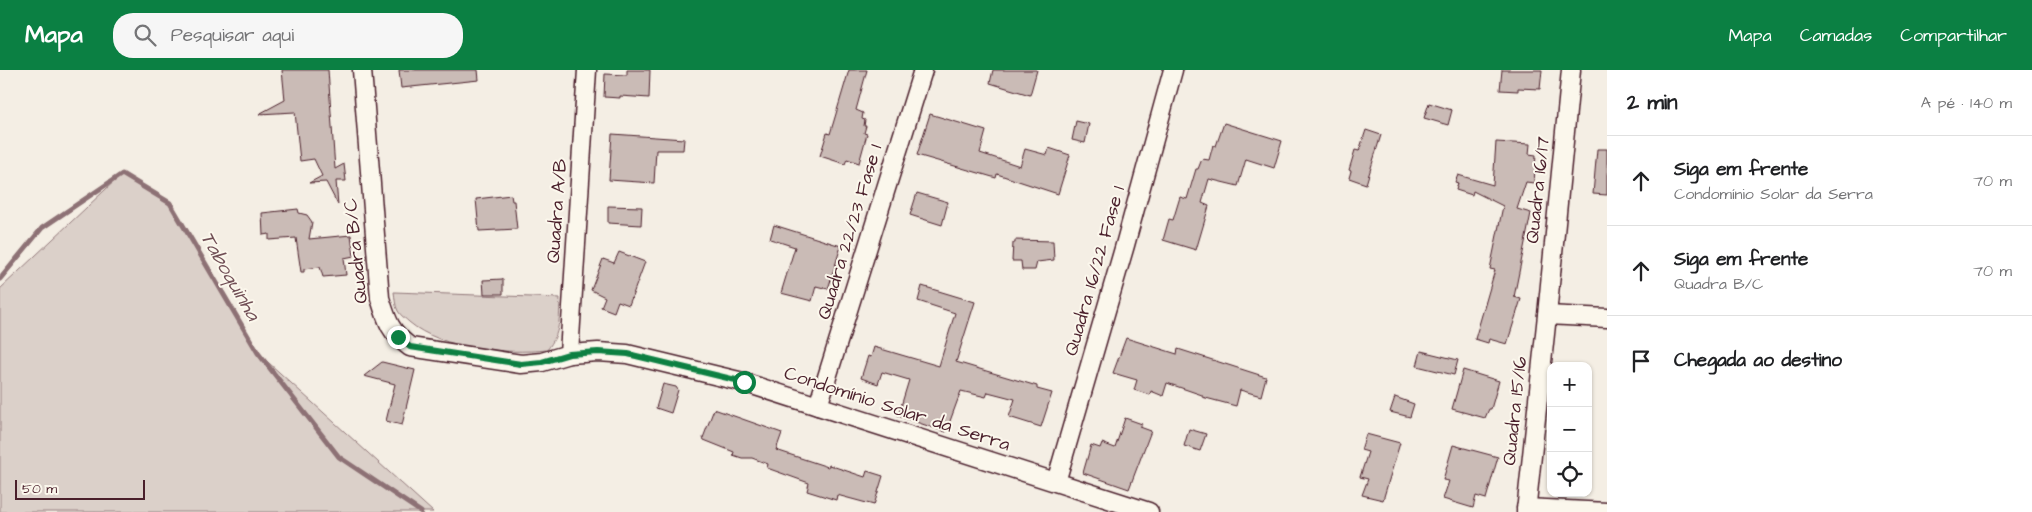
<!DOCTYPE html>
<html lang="pt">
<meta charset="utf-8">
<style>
:root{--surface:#fff;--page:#f6f6f6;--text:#202124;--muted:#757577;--line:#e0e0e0;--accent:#0b8043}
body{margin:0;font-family:"Architects Daughter",sans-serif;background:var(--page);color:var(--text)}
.controls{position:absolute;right:15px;bottom:15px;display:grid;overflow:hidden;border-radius:10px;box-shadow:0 1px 4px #0004}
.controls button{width:45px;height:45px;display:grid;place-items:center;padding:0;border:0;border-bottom:1px solid var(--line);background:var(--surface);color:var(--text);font:25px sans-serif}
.scale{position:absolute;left:15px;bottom:12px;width:130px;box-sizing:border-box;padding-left:5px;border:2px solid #4a1f2b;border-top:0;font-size:14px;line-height:18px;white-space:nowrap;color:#4a1f2b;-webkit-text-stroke:4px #fbf7ec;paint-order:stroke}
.stop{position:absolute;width:15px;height:15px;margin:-11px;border:4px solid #0b8043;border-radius:50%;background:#fff}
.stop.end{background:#0b8043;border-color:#fff;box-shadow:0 1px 5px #0008}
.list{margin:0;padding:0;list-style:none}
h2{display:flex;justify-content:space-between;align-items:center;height:65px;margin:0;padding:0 20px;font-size:21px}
h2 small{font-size:16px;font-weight:400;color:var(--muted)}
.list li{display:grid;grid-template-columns:32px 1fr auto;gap:15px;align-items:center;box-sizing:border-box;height:90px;padding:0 20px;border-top:1px solid var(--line)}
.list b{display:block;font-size:19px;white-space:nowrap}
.list p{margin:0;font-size:16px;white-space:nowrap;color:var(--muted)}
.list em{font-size:16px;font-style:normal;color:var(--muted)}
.icon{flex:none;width:28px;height:28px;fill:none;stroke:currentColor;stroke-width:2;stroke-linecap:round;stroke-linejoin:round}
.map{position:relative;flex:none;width:1607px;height:442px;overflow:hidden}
header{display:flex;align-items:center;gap:30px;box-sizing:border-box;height:70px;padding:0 25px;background:var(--accent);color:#fff}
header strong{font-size:24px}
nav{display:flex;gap:28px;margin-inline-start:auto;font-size:18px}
.search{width:350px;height:45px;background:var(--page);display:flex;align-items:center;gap:12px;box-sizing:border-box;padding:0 18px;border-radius:20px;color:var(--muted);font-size:19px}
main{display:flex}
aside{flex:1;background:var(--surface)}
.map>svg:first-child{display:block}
.green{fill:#dbd0c9;stroke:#92787a}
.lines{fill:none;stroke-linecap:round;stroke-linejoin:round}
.stream{stroke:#8d7174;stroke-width:5}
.building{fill:#cabbb6;stroke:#4a1f2b}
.minor-casing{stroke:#4a1f2b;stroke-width:21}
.minor{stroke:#fbf7ec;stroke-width:18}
.route{stroke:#0b8043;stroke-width:6}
.labels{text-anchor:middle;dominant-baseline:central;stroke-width:4;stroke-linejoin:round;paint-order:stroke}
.street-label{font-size:19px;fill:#4a1f2b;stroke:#fbf7ec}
.water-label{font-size:20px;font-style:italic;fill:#714f56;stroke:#fbf7ec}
</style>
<header>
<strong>Mapa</strong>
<div class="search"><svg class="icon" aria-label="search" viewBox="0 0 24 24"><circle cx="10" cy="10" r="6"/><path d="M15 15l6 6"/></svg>Pesquisar aqui</div>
<nav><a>Mapa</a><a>Camadas</a><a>Compartilhar</a></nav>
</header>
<main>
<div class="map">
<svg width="1607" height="442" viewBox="0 0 1607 442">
<rect width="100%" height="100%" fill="#f4eee4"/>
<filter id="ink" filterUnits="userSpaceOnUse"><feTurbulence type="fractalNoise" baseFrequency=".02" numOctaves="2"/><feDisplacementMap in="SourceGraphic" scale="10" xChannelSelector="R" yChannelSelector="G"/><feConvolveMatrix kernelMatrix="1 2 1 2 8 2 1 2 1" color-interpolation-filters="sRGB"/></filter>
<g filter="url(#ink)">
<g class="green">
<path d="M 122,104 L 170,133 L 258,283 L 433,442 L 0,442 L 0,219 Z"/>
<path d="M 394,222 L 560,228 C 559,250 561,262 547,280 C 506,284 442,280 409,252 C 406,249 400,245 398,241 C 395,236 395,228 394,222 Z"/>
</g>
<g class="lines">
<path class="stream" d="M 0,209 L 42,158 L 122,104 L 170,133 L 258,283 L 339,387 L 421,442"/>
</g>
<g class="building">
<path d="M 282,0 L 328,0 L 335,99 L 344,94 L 346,111 L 336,111 L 338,135 L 326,112 L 309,113 L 322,106 L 314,89 L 300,91 L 295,42 L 259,44 L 285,30 Z"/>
<path d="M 399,0 L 478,0 L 479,10 L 401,18 Z"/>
<path d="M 627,0 L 650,0 L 649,28 L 620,26 L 620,28 L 604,27 L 605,4 L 627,5 Z"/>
<path d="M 849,0 L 867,0 L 856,40 L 863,43 L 862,49 L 865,50 L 864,56 L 866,56 L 864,63 L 867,64 L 859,93 L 847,89 L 845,94 L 820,86 L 827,63 L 830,64 Z"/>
<path d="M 993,0 L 1037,0 L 1030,25 L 990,13 Z"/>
<path d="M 1502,0 L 1542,0 L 1540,19 L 1518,18 L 1518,21 L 1500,20 Z"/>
<path d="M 1429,33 L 1452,40 L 1448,55 L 1424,48 Z"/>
<path d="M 930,44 L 986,61 L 980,83 L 1020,96 L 1025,79 L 1047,85 L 1049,78 L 1070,85 L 1058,124 L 997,104 L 996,108 L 917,85 Z"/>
<path d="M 1076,51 L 1089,54 L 1085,73 L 1072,70 Z"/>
<path d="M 1224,53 L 1282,71 L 1274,98 L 1246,89 L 1238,116 L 1209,109 L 1202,133 L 1209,136 L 1196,180 L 1163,170 L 1169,149 L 1173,150 L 1180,127 L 1187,129 L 1196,99 L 1198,99 L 1202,89 L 1209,90 L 1213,75 L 1216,76 Z"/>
<path d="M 1366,60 L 1381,65 L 1366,114 L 1349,108 L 1351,101 L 1349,100 L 1355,80 L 1359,81 Z"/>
<path d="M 612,64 L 684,69 L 683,80 L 656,80 L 654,113 L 609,110 Z"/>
<path d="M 1496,72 L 1530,74 L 1529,84 L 1536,85 L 1534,113 L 1526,112 L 1517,139 L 1531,143 L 1514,227 L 1521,229 L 1507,274 L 1489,269 L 1488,273 L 1475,269 L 1495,200 L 1490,199 L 1503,136 L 1473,121 L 1472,125 L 1456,120 L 1458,113 L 1455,112 L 1458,105 L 1493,115 Z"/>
<path d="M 1597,79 L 1607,79 L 1607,125 L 1593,124 Z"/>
<path d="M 917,123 L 948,132 L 942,155 L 910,145 Z"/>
<path d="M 511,125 L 512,131 L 514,131 L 517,159 L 479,161 L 476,129 Z"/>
<path d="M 608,136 L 642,137 L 641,155 L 608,153 Z"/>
<path d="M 298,139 L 299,143 L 307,145 L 312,152 L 309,169 L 351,165 L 354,186 L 344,188 L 346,205 L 323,207 L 320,197 L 304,199 L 304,202 L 301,202 L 296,168 L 269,170 L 269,164 L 263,165 L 262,143 Z"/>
<path d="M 774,155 L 841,176 L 828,219 L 816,216 L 812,231 L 781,223 L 795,177 L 770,169 Z"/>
<path d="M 1015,170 L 1053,171 L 1054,190 L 1037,192 L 1035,200 L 1022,200 L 1021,191 L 1012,191 L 1013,173 L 1015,173 Z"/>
<path d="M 619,182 L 645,192 L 629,235 L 618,231 L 614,242 L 601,237 L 605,227 L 591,220 L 603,189 L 614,193 Z"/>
<path d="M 503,209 L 503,224 L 484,224 L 483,210 Z"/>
<path d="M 922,216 L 975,232 L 956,292 L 1037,316 L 1037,319 L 1052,323 L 1041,357 L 1009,347 L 1015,329 L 988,322 L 986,327 L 961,321 L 946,362 L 898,346 L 909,310 L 882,302 L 878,314 L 861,308 L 868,286 L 871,287 L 874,277 L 939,296 L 955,243 L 918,231 Z"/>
<path d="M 1126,268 L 1177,284 L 1178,279 L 1266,307 L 1261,326 L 1240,320 L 1236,336 L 1202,327 L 1202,325 L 1167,313 L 1163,326 L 1151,321 L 1150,325 L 1134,320 L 1137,310 L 1113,303 Z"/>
<path d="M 1421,281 L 1458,290 L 1454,305 L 1417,296 Z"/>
<path d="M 382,292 L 415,300 L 402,355 L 386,351 L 395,314 L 364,306 Z"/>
<path d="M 1463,300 L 1499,311 L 1491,339 L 1489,339 L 1485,348 L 1452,339 Z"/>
<path d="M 663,314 L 676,317 L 678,320 L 671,343 L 656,338 Z"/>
<path d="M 1395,327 L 1414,334 L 1410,347 L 1390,342 Z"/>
<path d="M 714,339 L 782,363 L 776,380 L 828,397 L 829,395 L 865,407 L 867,401 L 883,406 L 874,435 L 837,425 L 836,430 L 807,421 L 809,413 L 767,398 L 768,394 L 752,388 L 742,388 L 733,385 L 734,382 L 704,370 L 703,368 Z"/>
<path d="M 1125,348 L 1142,354 L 1140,357 L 1151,361 L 1129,419 L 1083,403 L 1091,375 L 1100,378 L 1102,373 L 1115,378 Z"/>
<path d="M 1189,359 L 1206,364 L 1200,381 L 1184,376 Z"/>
<path d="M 1366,364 L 1400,373 L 1383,430 L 1362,425 L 1368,409 L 1360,407 L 1368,382 L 1361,380 Z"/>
<path d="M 1453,375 L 1498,387 L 1486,429 L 1476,426 L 1473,438 L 1443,429 L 1449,411 L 1443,410 Z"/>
</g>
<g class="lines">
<defs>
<g id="minor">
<path d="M 362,0 L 380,228 C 387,251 390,262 410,277 L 521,294 L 542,292 L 569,284 L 598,282 L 627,284 L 743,312 L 1149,442"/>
<path d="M 1547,245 L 1607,248"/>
<path d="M 569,284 L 587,0"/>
<path d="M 818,336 L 923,0"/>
<path d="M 1056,412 L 1125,175 L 1173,0"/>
<path d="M 1526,438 L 1607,442"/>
<path d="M 1526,442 L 1547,245 L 1571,0"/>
</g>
</defs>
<use href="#minor" class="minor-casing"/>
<use href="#minor" class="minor"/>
</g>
</g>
<g class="lines" filter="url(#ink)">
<path class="route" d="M 398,267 L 410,277 L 521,294 L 542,292 L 569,284 L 598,282 L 628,284 L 744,312"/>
</g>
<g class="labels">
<g class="street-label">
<text transform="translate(1538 120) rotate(-84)">Quadra 16/17</text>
<text transform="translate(557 141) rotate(-86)">Quadra A/B</text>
<text transform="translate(850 162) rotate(-73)">Quadra 22/23 Fase 1</text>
<text transform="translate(356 181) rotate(-96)">Quadra B/C</text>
<text transform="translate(1095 201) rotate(-74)">Quadra 16/22 Fase 1</text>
<text transform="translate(897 339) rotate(18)">Condomínio Solar da Serra</text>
<text transform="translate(1515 341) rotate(-84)">Quadra 15/16</text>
</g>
<g class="water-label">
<text transform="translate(230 206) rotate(60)">Taboquinha</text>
</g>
</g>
</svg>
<div class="controls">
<button>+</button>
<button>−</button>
<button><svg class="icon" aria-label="locate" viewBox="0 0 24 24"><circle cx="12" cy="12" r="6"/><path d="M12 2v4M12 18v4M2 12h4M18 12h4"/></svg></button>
</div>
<div class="scale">50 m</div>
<div class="stop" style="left:744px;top:312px"></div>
<div class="stop end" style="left:398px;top:267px"></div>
</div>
<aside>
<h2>2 min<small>A pé · 140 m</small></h2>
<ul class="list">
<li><svg class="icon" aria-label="ahead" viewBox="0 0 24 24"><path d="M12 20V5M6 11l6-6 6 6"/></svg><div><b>Siga em frente</b><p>Condomínio Solar da Serra</p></div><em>70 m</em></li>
<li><svg class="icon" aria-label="ahead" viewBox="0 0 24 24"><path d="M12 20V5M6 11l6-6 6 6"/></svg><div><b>Siga em frente</b><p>Quadra B/C</p></div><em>70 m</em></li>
<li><svg class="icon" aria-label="arrive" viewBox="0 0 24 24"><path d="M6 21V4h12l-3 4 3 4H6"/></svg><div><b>Chegada ao destino</b></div></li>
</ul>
</aside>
</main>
